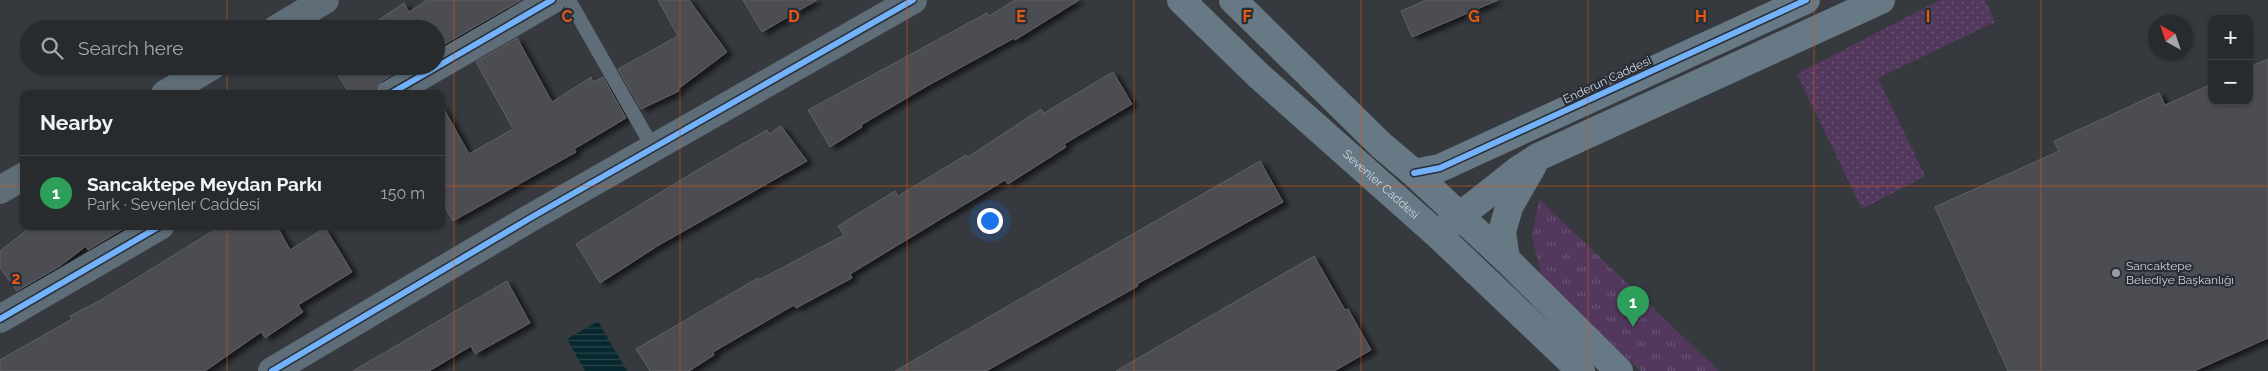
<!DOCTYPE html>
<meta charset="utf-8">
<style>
:root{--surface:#282b2e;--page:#34373a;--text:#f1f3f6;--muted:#a5a7aa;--line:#44474a;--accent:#999da3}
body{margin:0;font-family:Raleway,sans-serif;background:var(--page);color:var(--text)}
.controls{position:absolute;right:15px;top:15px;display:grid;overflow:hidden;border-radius:10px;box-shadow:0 1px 4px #0004}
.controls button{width:45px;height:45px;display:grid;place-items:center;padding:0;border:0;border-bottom:1px solid var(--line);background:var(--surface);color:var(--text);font:25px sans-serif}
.compass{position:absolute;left:2148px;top:15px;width:45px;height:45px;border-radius:50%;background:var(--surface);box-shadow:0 1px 4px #0004;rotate:320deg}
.you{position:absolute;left:989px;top:220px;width:18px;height:18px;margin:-12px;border:4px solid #fff;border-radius:50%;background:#1a73e8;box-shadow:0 0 0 8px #1a73e833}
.badge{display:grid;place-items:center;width:32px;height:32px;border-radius:50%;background:var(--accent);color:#fff;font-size:16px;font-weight:700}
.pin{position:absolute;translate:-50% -41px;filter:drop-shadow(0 1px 2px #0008)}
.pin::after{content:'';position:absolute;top:26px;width:18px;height:15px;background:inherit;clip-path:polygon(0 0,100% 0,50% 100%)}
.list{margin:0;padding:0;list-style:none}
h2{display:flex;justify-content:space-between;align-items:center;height:65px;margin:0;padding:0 20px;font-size:21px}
h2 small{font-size:16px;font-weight:400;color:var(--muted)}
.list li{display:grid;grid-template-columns:32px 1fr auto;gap:15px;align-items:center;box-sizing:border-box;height:75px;padding:0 20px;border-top:1px solid var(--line)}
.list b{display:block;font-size:19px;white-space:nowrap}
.list p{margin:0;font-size:16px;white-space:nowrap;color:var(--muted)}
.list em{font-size:16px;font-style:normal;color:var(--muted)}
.icon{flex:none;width:28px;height:28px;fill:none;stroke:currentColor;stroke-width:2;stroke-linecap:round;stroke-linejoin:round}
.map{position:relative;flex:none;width:2268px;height:371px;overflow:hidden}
.search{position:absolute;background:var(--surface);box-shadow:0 1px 4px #0004;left:20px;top:20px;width:425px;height:55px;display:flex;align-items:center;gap:12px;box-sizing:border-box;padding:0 18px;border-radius:28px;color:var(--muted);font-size:19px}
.panel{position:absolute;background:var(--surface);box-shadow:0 1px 4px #0004;left:20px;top:90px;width:425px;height:140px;border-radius:10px}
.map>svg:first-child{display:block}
.grass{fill:url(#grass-dots)}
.park{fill:url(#park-tufts)}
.water{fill:url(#water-rules)}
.building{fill:#4c4d52;stroke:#5f6166;filter:url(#shadow)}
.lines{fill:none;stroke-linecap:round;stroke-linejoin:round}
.lane{stroke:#5e6d78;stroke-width:14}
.street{stroke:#5e6d78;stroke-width:28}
.secondary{stroke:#667985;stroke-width:28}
.cycleway-casing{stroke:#292e38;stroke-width:9}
.cycleway{stroke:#73b2f8;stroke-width:6}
.grid{fill:none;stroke:#e8590c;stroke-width:1;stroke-opacity:0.55}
.poi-dot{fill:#999da3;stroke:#292e38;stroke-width:2}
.labels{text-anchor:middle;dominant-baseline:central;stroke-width:4.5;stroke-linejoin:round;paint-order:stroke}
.street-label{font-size:12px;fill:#cfd3d9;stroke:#292e38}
.poi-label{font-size:12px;fill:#cfd3d9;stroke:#292e38;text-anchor:start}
.grid-label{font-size:16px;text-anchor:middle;font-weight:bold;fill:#e8590c;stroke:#292e38;stroke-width:4.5;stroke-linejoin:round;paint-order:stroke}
</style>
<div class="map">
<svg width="2268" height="371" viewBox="0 0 2268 371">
<defs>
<pattern id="grass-dots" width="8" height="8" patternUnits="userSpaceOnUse" patternTransform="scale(1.25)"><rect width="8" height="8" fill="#53385e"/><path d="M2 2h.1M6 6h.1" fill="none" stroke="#6b5474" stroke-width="1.8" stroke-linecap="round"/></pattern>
<pattern id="park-tufts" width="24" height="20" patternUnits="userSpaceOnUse" patternTransform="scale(1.25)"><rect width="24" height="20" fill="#53385e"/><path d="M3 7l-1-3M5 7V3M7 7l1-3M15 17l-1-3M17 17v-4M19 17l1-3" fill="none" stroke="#6b5474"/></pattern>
<pattern id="water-rules" width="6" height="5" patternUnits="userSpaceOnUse" patternTransform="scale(1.25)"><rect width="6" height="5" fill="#07282e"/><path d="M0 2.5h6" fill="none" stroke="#2a464c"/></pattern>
<filter id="shadow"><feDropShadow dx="5.5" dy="3" stdDeviation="2.5" flood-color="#0009"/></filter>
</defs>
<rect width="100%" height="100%" fill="#36393e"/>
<path class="grass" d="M 1940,0 L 1985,0 L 1995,22 L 1878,78 L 1925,176 L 1862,209 L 1797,74 Z"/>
<path class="park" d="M 1539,199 L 1719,371 L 1641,371 L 1543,284 L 1532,236 Z"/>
<path class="water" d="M 598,321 L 627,371 L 585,371 L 567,339 Z"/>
<g class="building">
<path d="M 427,0 L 521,0 L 436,49 L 436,29 L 365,29 L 404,3 L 409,12 Z"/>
<path d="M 658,0 L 689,0 L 727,52 L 678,89 L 679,91 L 641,109 L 618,69 L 678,36 Z"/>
<path d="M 743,0 L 817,0 L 762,32 Z"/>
<path d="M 1015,0 L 1079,0 L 1015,40 L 1014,38 L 927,86 L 861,125 L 862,127 L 830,147 L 808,110 L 987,13 L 989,16 Z"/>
<path d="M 1426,0 L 1498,0 L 1412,37 L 1401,11 Z"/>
<path d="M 517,38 L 552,102 L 591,77 L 593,82 L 603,77 L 626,118 L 574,149 L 576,152 L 453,221 L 441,200 L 441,104 L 469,154 L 513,129 L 476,62 Z"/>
<path d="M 2268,59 L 2268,338 L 2194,371 L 2008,371 L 1935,207 L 2059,151 L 2054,141 L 2159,93 L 2165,105 L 2212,84 L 2212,101 L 2249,101 L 2249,67 Z"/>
<path d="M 332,66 L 407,66 L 382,81 L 372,94 L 350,94 Z"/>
<path d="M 1113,72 L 1132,104 L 1064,144 L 1066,147 L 1008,184 L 1005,180 L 850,274 L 852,278 L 796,308 L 794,305 L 713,352 L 714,355 L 689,371 L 650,371 L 636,349 L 758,278 L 759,280 L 844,235 L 838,226 L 895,191 L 898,196 L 966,155 L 968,157 L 1041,109 L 1044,113 Z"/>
<path d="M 781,126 L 807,161 L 659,245 L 600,283 L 576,244 L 694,172 L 767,130 L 769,134 Z"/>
<path d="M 1260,161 L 1283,202 L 1137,284 L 1138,286 L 986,371 L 895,371 Z"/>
<path d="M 32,226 L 128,226 L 88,250 L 86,246 L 60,266 L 17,291 L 0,268 L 0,251 Z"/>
<path d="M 221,226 L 277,226 L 290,250 L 325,228 L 352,272 L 298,305 L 303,312 L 265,338 L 261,332 L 205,371 L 0,371 L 0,360 L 72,319 L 70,316 L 101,300 Z"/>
<path d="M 1314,256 L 1345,310 L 1348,309 L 1371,350 L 1334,371 L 1116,371 Z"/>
<path d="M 507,281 L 530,323 L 475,354 L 471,346 L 429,371 L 353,371 Z"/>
</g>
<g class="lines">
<path class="lane" d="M 569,0 L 653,148"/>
<g class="street">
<path d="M 276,29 L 325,0"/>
<path d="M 165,94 L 212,66"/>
<path d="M 390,94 L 552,0"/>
<path d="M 0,190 L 24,176"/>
<path d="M 0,319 L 160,226"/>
<path d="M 272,371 L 532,217 L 913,0"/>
</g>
<g class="secondary">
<path id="s1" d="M 1181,0 L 1258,75 L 1438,235 L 1581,371"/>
<path d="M 1233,0 L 1381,145 L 1414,173 L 1506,259 L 1619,371"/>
<path d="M 1414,173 L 1440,168 L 1806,0"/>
<path d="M 1446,227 L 1518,170 L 1538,157 L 1881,0"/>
<path d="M 1506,259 L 1502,232 L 1509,207 L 1533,165"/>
</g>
<defs>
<g id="cycleway">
<path d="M 390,94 L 552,0"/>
<path d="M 1414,173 L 1440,168 L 1806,0"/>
<path d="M 0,319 L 160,226"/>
<path d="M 272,371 L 532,217 L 913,0"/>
</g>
</defs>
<use href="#cycleway" class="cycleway-casing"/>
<use href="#cycleway" class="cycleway"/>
</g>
<path class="grid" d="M 227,0 L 227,29M 454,0 L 454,371M 680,0 L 680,371M 907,0 L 907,371M 1134,0 L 1134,371M 1361,0 L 1361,371M 1588,0 L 1588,371M 1814,0 L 1814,371M 2041,0 L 2041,371M 227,66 L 227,94M 0,186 L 24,186M 441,186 L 2268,186M 227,226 L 227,371"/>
<circle class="poi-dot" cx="2116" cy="273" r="5"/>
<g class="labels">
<g class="street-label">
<text transform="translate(1607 80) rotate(-25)">Enderun Caddesi</text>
<text stroke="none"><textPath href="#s1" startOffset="272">Sevenler Caddesi</textPath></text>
</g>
<g class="poi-label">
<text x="2126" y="266">Sancaktepe<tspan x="2126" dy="14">Belediye Başkanlığı</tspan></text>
</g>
</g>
<g class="grid-label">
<text x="567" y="22">C</text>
<text x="794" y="22">D</text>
<text x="1021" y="22">E</text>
<text x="1247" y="22">F</text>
<text x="1474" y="22">G</text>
<text x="1701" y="22">H</text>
<text x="1928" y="22">I</text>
<text x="16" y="284">2</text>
</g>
</svg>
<div class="controls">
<button>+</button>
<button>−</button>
</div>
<svg class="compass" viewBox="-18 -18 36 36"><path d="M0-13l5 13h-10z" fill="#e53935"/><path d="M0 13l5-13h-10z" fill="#a5a7aa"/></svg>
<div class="you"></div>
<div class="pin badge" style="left:1633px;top:327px;background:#2e9e5b">1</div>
<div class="search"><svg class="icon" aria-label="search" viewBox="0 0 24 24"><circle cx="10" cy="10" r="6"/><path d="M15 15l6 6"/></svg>Search here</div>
<section class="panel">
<h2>Nearby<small></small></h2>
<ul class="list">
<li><span class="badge" style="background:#2e9e5b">1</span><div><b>Sancaktepe Meydan Parkı</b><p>Park · Sevenler Caddesi</p></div><em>150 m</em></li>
</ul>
</section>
</div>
